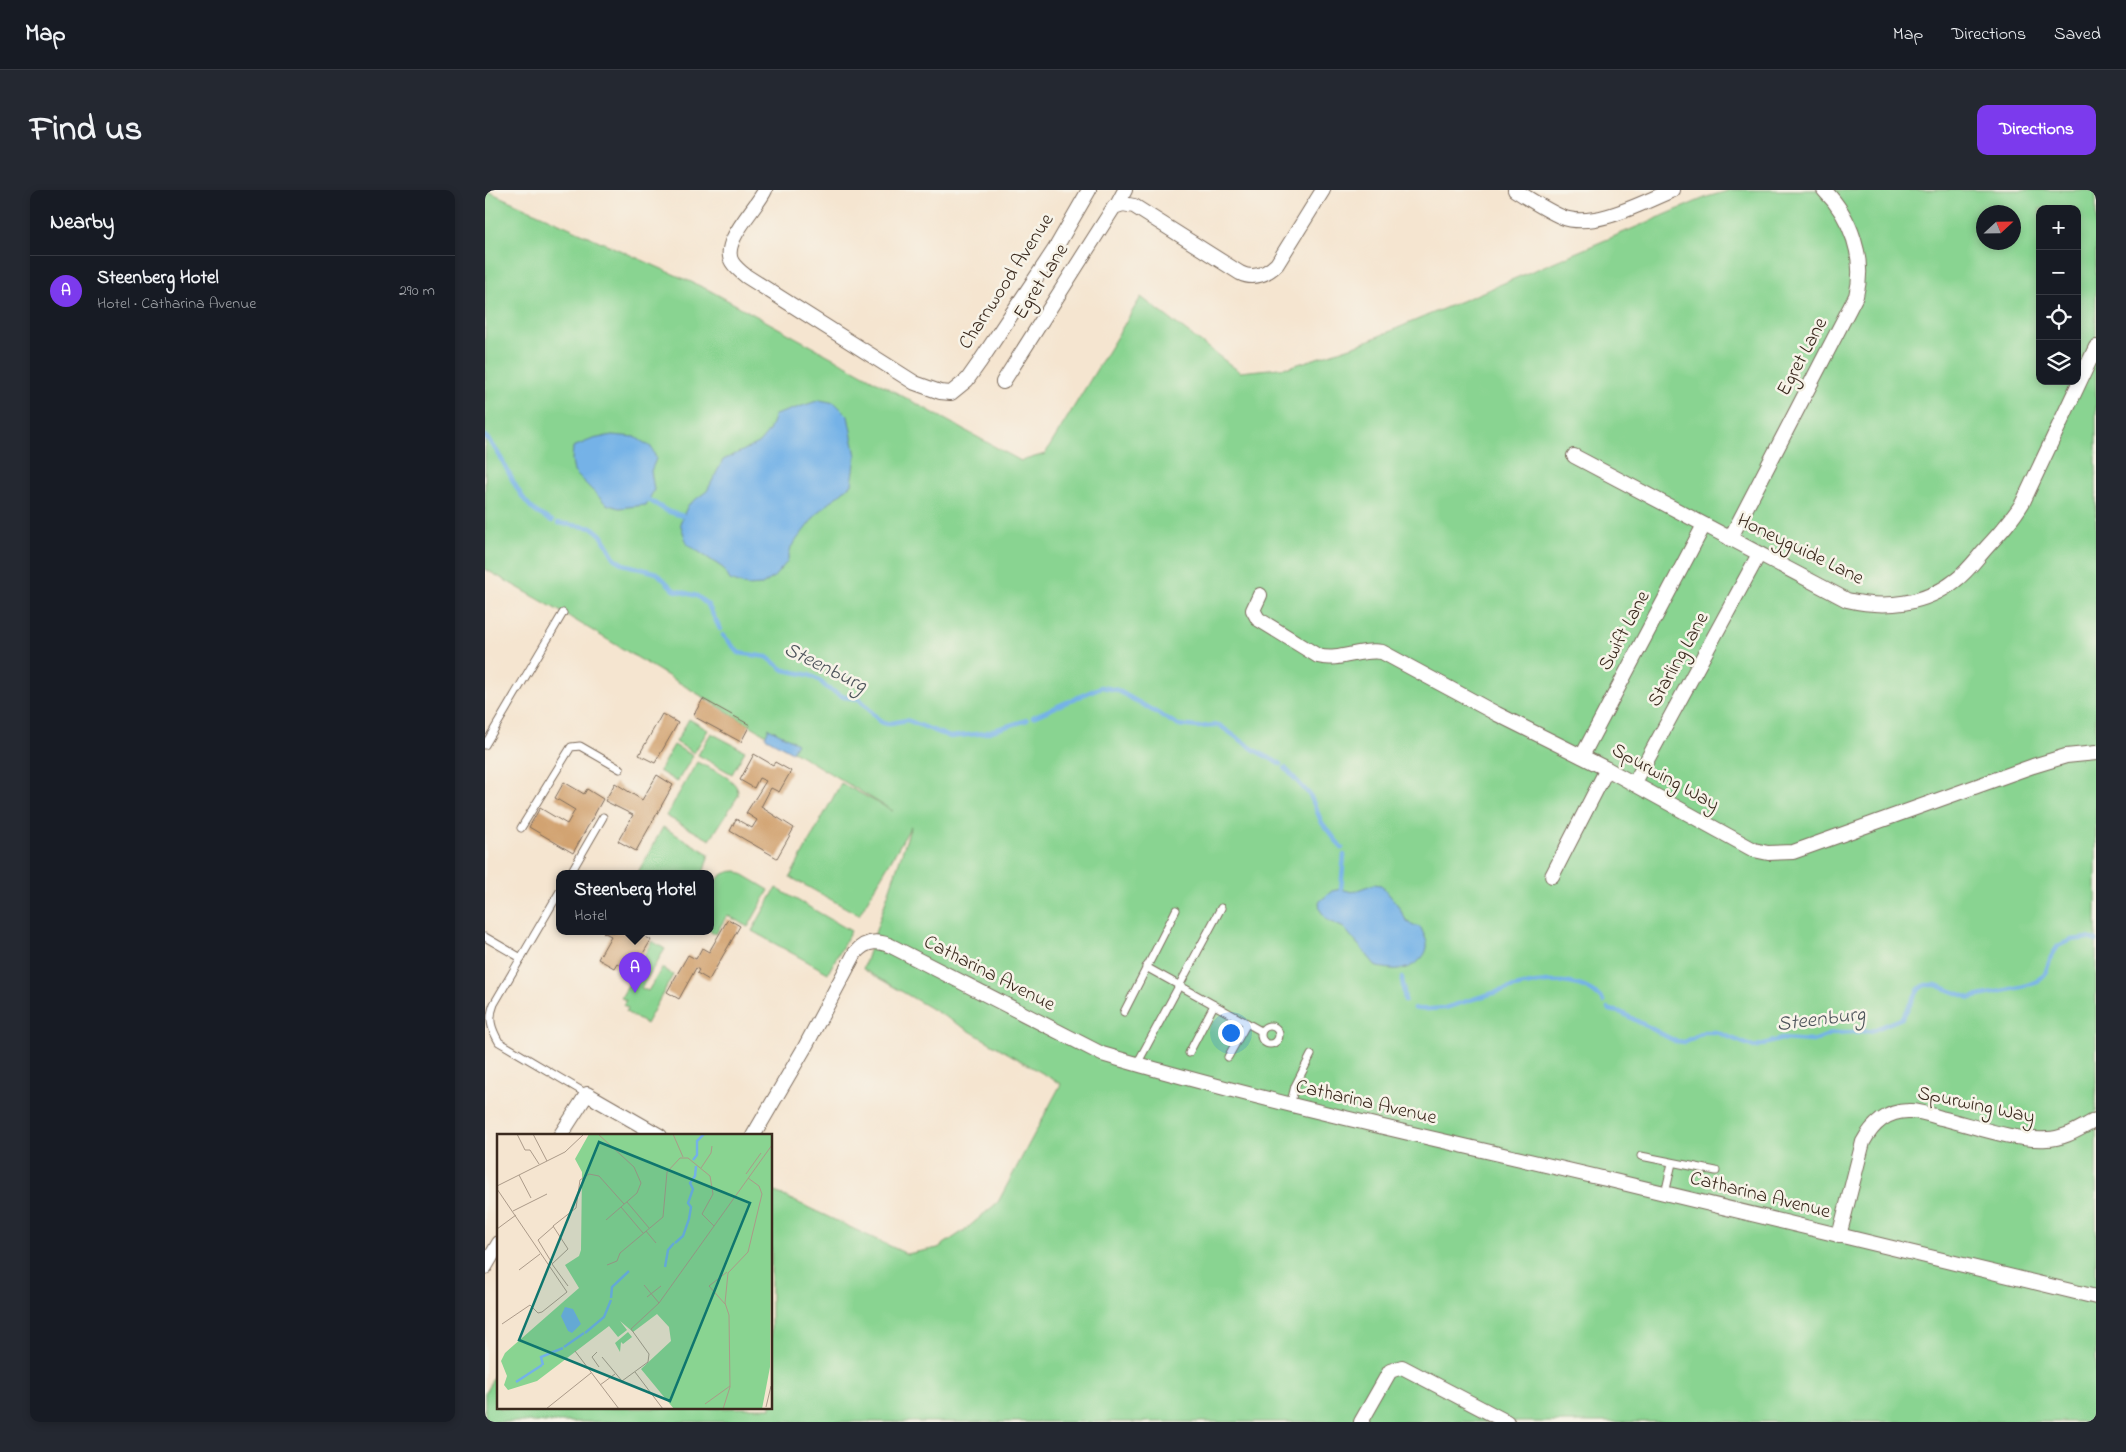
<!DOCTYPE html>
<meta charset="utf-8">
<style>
:root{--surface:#171b24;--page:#242831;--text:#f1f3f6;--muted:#9ea1a6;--line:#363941;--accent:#7c3aed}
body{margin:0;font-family:"Indie Flower",sans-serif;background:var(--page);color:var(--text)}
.controls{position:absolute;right:15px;top:15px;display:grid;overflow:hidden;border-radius:10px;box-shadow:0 2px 8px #0003}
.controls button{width:45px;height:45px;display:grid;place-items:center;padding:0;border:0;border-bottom:1px solid var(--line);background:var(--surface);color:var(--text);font:25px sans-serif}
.compass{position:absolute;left:1491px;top:15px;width:45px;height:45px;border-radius:50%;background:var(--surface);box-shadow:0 2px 8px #0003;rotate:68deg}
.you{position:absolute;left:745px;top:842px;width:18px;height:18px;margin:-12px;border:4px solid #fff;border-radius:50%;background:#1a73e8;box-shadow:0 0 0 8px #1a73e833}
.badge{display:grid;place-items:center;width:32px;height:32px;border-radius:50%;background:var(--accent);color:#fff;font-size:16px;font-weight:700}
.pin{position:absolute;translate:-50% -41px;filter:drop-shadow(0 1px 2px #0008)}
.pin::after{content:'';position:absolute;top:26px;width:18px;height:15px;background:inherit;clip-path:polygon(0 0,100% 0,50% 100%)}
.popup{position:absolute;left:71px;top:680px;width:158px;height:65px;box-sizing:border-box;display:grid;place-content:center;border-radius:10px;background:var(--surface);filter:drop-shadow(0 1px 4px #0005);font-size:16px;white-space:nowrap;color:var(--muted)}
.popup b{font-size:19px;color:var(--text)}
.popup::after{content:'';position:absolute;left:50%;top:100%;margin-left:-10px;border:10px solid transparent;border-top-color:var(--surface)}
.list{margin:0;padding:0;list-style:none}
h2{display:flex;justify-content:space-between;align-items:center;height:65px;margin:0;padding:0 20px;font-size:21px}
h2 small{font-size:16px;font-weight:400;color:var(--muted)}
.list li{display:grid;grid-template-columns:32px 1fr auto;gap:15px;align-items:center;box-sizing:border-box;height:70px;padding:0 20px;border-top:1px solid var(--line)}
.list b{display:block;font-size:19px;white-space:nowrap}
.list p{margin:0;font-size:16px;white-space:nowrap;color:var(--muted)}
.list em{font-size:16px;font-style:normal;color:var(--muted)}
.icon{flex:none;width:28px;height:28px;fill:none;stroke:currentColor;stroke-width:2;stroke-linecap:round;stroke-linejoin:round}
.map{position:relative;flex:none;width:1611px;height:1232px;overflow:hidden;border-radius:10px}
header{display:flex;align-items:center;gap:30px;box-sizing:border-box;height:70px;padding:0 25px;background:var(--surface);border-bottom:1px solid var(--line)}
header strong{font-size:24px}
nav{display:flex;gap:28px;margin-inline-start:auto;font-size:18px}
.intro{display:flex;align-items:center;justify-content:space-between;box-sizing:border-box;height:120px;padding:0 30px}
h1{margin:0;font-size:35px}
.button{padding:12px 22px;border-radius:10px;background:var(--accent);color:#fff;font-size:18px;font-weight:700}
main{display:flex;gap:30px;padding:0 30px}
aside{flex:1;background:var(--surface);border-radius:10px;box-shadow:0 2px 8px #0003}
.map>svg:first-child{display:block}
.green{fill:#89d491;stroke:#627f58;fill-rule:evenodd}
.water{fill:#74b2e7;stroke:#586e82}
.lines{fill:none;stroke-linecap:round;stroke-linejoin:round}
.stream{stroke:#74b2e7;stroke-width:4.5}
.building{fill:#d2a371}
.service-casing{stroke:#7c6b5c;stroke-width:9}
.minor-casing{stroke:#7c6b5c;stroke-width:16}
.service{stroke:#fff;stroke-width:7}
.minor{stroke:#fff;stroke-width:14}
.labels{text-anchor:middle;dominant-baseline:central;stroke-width:5;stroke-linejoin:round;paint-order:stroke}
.street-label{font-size:20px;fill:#3b2a1e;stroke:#f7f3e8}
.water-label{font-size:21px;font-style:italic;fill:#4c535a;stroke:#f7f3e8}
.inset-river{fill:none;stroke:#74b2e7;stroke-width:2.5}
.inset-road{fill:none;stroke:#ab9a89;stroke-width:1}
.view{fill:#0f766e;fill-opacity:0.15;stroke:#0f766e;stroke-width:2.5}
.inset-edge{fill:none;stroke:#3b2a1e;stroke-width:2.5}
</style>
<header>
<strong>Map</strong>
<nav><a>Map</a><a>Directions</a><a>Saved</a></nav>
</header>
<div class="intro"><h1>Find us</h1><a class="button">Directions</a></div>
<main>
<aside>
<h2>Nearby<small></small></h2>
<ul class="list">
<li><span class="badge">A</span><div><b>Steenberg Hotel</b><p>Hotel · Catharina Avenue</p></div><em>290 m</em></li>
</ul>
</aside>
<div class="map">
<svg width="1611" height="1232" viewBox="0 0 1611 1232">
<rect width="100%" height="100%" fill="#f7f3e8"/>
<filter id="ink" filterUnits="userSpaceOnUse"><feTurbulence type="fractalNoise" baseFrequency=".02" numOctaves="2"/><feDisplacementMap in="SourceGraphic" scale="10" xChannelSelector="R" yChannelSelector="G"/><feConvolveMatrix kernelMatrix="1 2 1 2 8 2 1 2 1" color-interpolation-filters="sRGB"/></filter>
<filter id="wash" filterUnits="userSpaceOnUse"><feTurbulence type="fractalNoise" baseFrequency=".0096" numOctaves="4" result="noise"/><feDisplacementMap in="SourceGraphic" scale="20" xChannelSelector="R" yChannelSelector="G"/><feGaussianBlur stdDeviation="1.12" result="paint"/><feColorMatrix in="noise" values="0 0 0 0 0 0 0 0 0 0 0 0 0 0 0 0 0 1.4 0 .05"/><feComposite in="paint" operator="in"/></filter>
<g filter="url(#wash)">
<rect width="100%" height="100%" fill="#f5e5d0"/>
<g class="green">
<path d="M 0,0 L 224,100 L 536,271 L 560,264 L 656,107 L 755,182 L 804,177 L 875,154 L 1222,7 L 1246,0 L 1611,0 L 1611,1232 L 0,1232 L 0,1203 L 14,1177 L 14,1218 L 286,1218 L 286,1000 L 422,1064 L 453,1058 L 480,1040 L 513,1012 L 576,894 L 378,779 L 426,636 L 374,725 L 305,687 L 356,593 L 408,621 L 78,423 L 0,379 ZM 1555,19 L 1592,19 L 1592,191 L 1555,191 ZM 1498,22 L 1528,22 L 1528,52 L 1498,52 Z"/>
<path d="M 204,529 L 223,540 L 209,563 L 191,552 Z"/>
<path d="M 226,543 L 260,561 L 247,584 L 213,565 Z"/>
<path d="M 189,555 L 208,566 L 192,592 L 174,581 Z"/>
<path d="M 212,572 C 225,579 256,589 253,606 L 225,650 L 181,626 Z"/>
<path d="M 178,637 L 224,664 L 218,684 L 152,684 Z"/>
<path d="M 252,681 L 284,700 L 263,737 L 242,725 L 231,744 L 225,741 C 225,718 220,681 252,681 Z"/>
<path d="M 291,698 L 366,741 L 343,783 L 267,741 Z"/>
<path d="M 167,751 L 180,759 L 156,798 L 163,801 L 177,778 L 188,785 L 161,834 L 141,822 L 143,818 L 138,815 L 141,810 L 136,808 Z"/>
</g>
<g class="water">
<path d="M 335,210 L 350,213 L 363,226 L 371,266 L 367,294 L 334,321 L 306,357 L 302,372 L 289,387 L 277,395 L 262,396 L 245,390 L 238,378 L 202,354 L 195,333 L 203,315 L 222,301 L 238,270 L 274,253 L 284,241 L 290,225 Z"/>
<path d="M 127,245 L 150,247 L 166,257 L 169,263 L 171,269 L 166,281 L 169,300 L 161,315 L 134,318 L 121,314 L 89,282 L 87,270 L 88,257 L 108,249 Z"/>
<path d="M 284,538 L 312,553 L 307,562 L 280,547 Z"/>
<path d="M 889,694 L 896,695 L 912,714 L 922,732 L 936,738 C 938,743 941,748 942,753 C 944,766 928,778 916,779 C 908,780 900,778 892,777 L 859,738 L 842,730 L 835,720 L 834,712 L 847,701 L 856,699 L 867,702 Z"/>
</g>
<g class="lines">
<g class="stream">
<path d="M 0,246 C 21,267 27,301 50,321 C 55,325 62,328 67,331"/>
<path d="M 164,310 L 182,321 L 198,326"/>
<path d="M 73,333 L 108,338 L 116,345 L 130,369 L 138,374 L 172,383 L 189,400 L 212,406 L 223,415 L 235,439"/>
<path d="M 238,445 L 254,463 L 282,467 L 299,480 L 324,485 L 334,490 L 342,498 L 359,507 L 374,509 L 396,532 L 401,534 L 422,530 L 465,547 L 500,543 L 542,530"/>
<path d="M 548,527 L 616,497 L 632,500 L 693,535 L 713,537 L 734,535 L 771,561 L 796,574"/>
<path d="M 800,578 L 825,605 L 837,633 L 857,658"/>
<path d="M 856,699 L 859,665"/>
<path d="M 917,788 L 920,811"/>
<path d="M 929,818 C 935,821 951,818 960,818 C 1003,806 1085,769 1119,812"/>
<path d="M 1123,818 L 1125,820 L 1135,822 L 1190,851 L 1200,852 L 1219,842 L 1231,842 L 1269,857 L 1296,849 L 1328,851 L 1348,843 L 1386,841 L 1417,828 L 1434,799 L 1440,795 L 1451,795 L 1485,808 L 1536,797 L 1553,791 L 1560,784 L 1566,767 L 1573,756 L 1586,750 L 1603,748 L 1611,751"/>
</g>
</g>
<g id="blocks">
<g class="building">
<path d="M 218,509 L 265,535 L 256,552 L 208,526 Z"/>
<path d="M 177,524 L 193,533 L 170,573 L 154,565 Z"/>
<path d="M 269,564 L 288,575 L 290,572 L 306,581 L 294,602 L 286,598 L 276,617 L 309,638 L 292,668 L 245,641 L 251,629 L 267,638 L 272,630 L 261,623 L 281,591 L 274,588 L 269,598 L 255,590 Z"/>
<path d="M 172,585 L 188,595 L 151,661 L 133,651 L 148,625 L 120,611 L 130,593 L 157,610 Z"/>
<path d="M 79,592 L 99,604 L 102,599 L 118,609 L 88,663 L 44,637 L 55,618 L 82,634 L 90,620 L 70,608 Z"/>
<path d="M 243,729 L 255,736 L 224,790 L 212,783 L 214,780 L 211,778 L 194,809 L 182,802 L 203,765 L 211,769 L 217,758 L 224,762 Z"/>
<path d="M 118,742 L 152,742 L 166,750 L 147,782 L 132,773 L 129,778 L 113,769 L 126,746 Z"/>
</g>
</g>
</g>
<g filter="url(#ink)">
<use href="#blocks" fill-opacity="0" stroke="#7c6b5c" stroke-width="1"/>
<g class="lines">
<defs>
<g id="service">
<path d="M 0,555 L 78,423"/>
<path d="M 36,638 L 86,557 L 95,556 L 135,579"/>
<path d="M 85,684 L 118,627"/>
<path d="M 75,701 L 9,814 C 3,829 6,838 14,852 L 102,904"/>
<path d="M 0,747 L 36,768"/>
<path d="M 661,777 L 776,841"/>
<path d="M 639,822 L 691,720"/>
<circle cx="785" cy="845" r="9"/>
<path d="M 704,863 L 729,815"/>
<path d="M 743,867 L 762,833"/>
<path d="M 652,874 L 736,718"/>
<path d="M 805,916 L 810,896 L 826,865"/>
<path d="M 1156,966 L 1231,981"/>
<path d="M 1180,1004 L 1187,973"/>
</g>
<g id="minor">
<path d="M 280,0 C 272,18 235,52 247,72 C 250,77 256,82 261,86 L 430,193 L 455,202 L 466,203 L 482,190 L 494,173 L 570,59 L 604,0"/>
<path d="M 1030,0 C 1044,9 1061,20 1077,27 C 1109,40 1158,12 1188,0"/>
<path d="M 632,15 L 640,0"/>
<path d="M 518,192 L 629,17 L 638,14 L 649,16 L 755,83 C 769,90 782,84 792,74 L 838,0"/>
<path d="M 1089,266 L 1362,410 C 1400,419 1440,415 1471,390 C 1483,381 1492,368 1502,357 C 1515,343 1528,329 1538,312 L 1611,157"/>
<path d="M 1245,349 L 1371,106 C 1381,69 1366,27 1339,0"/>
<path d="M 775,405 L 768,420 L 773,429 L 833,466 C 855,472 875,458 897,462 L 1012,524 L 1122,579 L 1269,660 L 1283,663 L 1308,662 L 1548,576 L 1581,566 L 1611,563"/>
<path d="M 1097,566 L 1219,335"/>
<path d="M 1149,594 L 1274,364"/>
<path d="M 1067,686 L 1122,579"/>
<path d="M 75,946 L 102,904 L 175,946"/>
<path d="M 268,946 L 320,857 L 370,763 C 382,749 395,750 410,758 L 617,864 C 783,913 952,949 1121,989 C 1284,1028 1448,1068 1611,1107"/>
<path d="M 1354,1046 L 1378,952 C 1387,935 1402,921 1423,921 C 1434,920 1446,925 1456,928 C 1490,936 1527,951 1562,949 C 1580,949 1595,938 1611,930"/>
<path d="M 0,1077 L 14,1053"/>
<path d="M 876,1232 L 905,1181 L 917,1177 L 1022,1232"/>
</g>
</defs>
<use href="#service" class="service-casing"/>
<use href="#minor" class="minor-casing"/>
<use href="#service" class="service"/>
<use href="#minor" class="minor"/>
</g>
</g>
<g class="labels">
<g class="street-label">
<text transform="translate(522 92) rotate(-57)">Charnwood Avenue</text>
<text transform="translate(557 92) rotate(-58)">Egret Lane</text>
<text transform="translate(1318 167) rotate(-62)">Egret Lane</text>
<text transform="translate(1315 360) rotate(26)">Honeyguide Lane</text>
<text transform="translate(1140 441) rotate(-62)">Swift Lane</text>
<text transform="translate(1194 470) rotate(-61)">Starling Lane</text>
<text transform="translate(1180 588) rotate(29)">Spurwing Way</text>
<text transform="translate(504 784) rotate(27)">Catharina Avenue</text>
<text transform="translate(881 913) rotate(13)">Catharina Avenue</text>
<text transform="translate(1491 916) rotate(12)">Spurwing Way</text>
<text transform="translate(1275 1006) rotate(14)">Catharina Avenue</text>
</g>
<g class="water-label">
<text transform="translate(340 478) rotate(26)">Steenburg</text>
<text transform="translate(1336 830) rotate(-7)">Steenburg</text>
</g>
</g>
<g transform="translate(12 944)">
<rect width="275" height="275" fill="#f5e5d0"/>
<path d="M 92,0 L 275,0 L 273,233 L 265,275 L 177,275 L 144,235 L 174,207 L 172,193 L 160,180 L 136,198 L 123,187 L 130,196 L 121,203 L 112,192 L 40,247 L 11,256 L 7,251 L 10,242 L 4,227 L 8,219 L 82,154 L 68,131 L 82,122 L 84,116 L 85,38 L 78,25 ZM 131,198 L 135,203 L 126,210 L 124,208 L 123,218 L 118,209 Z" fill="#89d491"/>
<path d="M 68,173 L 76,175 L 84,190 L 75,199 L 71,197 L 64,182 Z" fill="#74b2e7"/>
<path class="inset-river" d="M 196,26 L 200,21 L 200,7 L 207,0M 178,109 L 186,102 L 192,85 L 194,73 L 191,69 L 196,55 L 193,49 L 198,42 L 199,32M 168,133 L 171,116 L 177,109M 114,164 L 115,153 L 132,137M 88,199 L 107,183 L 114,166M 67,213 L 87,199M 46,231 L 44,223 L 66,214M 19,248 L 45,231"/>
<path class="inset-road" d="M 20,0 L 28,16 L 33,16 L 42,30M 36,0 L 50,27M 101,0 L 137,33 L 144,49 L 140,59 L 109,86M 176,0 L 186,23M 204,34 L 214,19 L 215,12M 249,40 L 264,19M 22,41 L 34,64M 0,52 L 68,18 L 87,0M 0,55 L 70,158 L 45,178 L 41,179 L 33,171 L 5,190M 130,68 L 152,94M 124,73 L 146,99M 16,77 L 50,60M 0,95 L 19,81M 149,97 L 159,109M 55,129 L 41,106 L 57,92M 110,131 L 120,127 L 123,119 L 166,83 L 170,38 L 183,24 L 191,24 L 213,42 L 216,60 L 205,80 L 217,92M 22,136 L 43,120M 147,151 L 162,169M 71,152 L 55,130 L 71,115 L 56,92 L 79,74 L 83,46 L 92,40 L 102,42 L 127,70M 150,163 L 164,152M 228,170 L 212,152 L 230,138M 78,217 L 122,275M 100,218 L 95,223 L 102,233M 105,223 L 125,247 L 151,228 L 152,220 L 134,195 L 162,169 L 275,11M 138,238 L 166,275M 103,251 L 118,240M 208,270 L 233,252M 269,273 L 274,252M 49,275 L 94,239M 226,275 L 233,253 L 232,181 L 228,169 L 231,139 L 251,118 L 265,60 L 262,52 L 251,44"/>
<path class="view" d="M 102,8 L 253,69 L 173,267 L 22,206 Z"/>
<rect width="275" height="275" class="inset-edge"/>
</g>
</svg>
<div class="controls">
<button>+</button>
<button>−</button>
<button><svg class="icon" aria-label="locate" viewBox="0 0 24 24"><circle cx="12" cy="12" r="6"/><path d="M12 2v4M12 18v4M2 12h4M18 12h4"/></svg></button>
<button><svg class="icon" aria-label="layers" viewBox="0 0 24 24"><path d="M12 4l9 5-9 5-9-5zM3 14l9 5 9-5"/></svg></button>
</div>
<svg class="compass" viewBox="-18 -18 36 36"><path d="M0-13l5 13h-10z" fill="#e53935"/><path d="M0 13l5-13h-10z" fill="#9ea1a6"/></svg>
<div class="you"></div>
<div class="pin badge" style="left:150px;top:803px">A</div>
<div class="popup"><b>Steenberg Hotel</b>Hotel</div>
</div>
</main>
